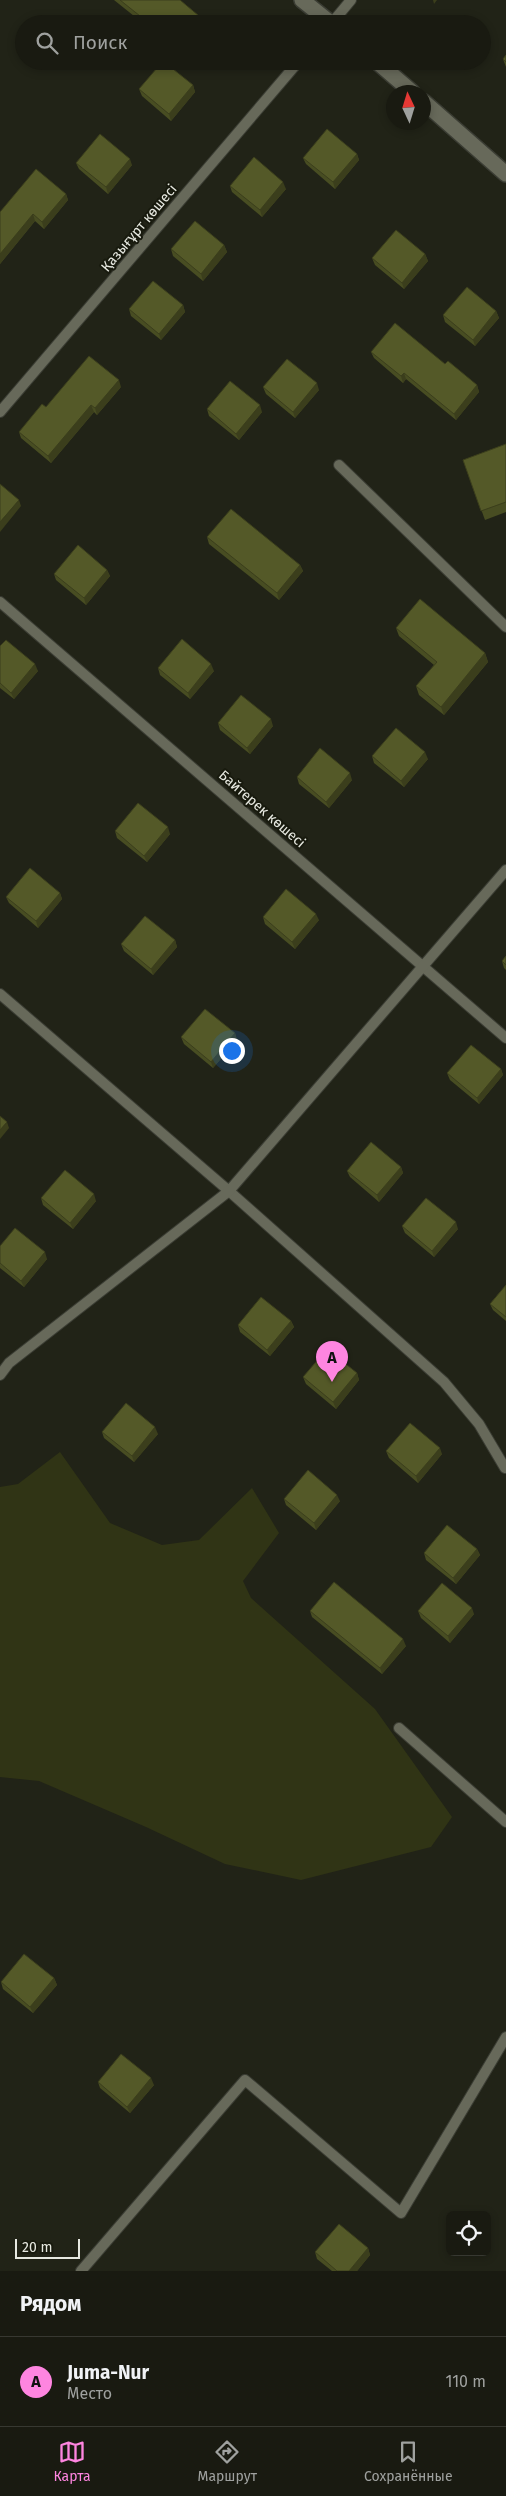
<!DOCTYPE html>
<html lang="ru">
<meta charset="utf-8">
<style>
:root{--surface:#191a11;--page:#22231a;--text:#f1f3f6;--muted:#9fa19f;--line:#373831;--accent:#fe85e0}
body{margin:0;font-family:"Fira Sans",sans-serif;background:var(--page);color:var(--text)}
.controls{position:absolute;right:15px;bottom:15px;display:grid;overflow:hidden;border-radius:8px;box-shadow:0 2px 8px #0003}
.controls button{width:45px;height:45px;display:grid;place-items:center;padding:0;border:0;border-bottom:1px solid var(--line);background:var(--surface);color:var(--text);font:25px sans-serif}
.compass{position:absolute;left:386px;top:85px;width:45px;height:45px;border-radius:50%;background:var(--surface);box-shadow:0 2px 8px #0003;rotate:356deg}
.scale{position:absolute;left:15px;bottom:12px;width:65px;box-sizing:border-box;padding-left:5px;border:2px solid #e7e9e1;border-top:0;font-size:14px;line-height:18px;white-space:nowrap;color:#e7e9e1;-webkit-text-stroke:4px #181a0e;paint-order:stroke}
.you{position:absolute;left:231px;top:1050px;width:18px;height:18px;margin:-12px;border:4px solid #fff;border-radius:50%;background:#1a73e8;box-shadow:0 0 0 8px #1a73e833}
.badge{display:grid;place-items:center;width:32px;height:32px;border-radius:50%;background:var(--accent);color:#111;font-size:16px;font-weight:700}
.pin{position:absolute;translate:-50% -41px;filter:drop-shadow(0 1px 2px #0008)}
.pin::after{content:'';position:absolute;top:26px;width:18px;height:15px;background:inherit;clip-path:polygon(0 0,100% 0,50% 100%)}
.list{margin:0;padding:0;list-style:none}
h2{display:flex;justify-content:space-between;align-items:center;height:65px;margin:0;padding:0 20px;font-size:21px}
h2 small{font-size:16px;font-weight:400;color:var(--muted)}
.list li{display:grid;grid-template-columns:32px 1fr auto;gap:15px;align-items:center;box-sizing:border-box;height:90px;padding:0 20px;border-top:1px solid var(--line)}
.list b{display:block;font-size:19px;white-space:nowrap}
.list p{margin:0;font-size:16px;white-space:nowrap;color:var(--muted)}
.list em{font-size:16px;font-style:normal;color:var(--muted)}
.icon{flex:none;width:28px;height:28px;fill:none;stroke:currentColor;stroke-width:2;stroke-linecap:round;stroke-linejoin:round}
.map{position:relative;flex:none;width:506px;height:2271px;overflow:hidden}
.search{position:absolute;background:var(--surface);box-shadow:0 2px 8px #0003;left:15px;right:15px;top:15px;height:55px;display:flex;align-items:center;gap:12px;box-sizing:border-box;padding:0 18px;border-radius:28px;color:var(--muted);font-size:19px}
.sheet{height:155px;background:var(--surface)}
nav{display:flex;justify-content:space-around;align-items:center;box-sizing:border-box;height:70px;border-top:1px solid var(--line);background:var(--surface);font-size:14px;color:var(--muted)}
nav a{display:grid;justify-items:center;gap:2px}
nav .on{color:var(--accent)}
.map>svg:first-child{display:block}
.green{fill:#303415}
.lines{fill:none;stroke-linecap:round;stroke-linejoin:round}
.lane-casing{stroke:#3b3d34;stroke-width:12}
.street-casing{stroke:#3b3d34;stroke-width:18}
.lane{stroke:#67695a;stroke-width:10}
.street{stroke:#67695a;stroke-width:15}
.wall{fill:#484d22}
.shaded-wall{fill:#3b3e1c}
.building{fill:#545928;stroke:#3b3e1c}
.labels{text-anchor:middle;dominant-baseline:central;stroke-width:4;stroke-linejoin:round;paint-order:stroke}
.street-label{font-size:14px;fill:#e7e9e1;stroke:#181a0e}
</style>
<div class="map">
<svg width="506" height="2271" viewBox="0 0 506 2271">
<rect width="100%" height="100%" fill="#212317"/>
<path class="green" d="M 60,1452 L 110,1523 L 162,1545 L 199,1540 L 252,1488 L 279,1533 L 243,1581 L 251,1598 L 375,1709 L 452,1817 L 431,1847 L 301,1880 L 225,1864 L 146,1827 L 39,1781 L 0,1777 L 0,1487 L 18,1484 Z"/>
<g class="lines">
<defs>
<g id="lane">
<path d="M 331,24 L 351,0"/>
<path d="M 0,412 L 299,61"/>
<path d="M 339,465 L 506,627"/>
<path d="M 0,602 L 506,1038"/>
<path d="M 0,994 L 229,1191 L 444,1382 L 479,1424 L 505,1468"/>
<path d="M 0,1375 L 9,1363 L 229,1191 L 506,870"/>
<path d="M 399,1728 L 506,1822"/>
<path d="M 81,2271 L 245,2080 L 401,2213 L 506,2037"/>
</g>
<g id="street">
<path d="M 302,0 L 332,24"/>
<path d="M 376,61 L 412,92"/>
<path d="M 424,102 L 506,174"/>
</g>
</defs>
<use href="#lane" class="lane-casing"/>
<use href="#street" class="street-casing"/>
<use href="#lane" class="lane"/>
<use href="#street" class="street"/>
</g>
<g class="wall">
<path d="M 114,0 L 180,0 L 206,24 L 144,24 Z"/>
<path d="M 506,55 L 506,67 L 503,59 Z"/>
<path d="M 193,85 L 195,92 L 171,121 L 142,96 L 139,89 Z"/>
<path d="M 357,154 L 359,160 L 335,189 L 306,164 L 303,158 Z"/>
<path d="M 76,163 L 132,165 L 108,194 L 79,169 Z"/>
<path d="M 230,186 L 286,189 L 262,217 L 232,192 Z"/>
<path d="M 66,194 L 68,200 L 44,229 L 35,221 L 0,264 L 0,212 Z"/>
<path d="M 224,245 L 227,252 L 203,281 L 173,256 L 171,249 Z"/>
<path d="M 425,254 L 428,261 L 404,289 L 375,265 L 372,258 Z"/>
<path d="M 183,305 L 185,312 L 161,340 L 131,316 L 129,309 Z"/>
<path d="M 496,311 L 499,318 L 475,346 L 445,322 L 443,315 Z"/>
<path d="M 371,352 L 445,364 L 477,385 L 479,392 L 456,420 L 406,379 L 403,383 L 374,358 Z"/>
<path d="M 121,387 L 97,415 L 94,412 L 51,463 L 21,438 L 19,432 Z"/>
<path d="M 263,387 L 319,390 L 295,418 L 266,394 Z"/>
<path d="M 207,409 L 262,412 L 239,440 L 209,416 Z"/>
<path d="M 506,444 L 506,512 L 485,520 L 463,460 Z"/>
<path d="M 207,537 L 300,565 L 303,571 L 279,600 L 209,544 Z"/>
<path d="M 107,570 L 110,576 L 86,605 L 56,580 L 54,574 Z"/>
<path d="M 396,628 L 485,653 L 488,662 L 444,715 L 419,695 L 416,686 L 434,665 L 399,636 Z"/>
<path d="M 0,646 L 38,671 L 14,699 L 0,688 Z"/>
<path d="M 158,668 L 214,671 L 190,699 L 160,675 Z"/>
<path d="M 218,723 L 273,726 L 250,754 L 220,730 Z"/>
<path d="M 372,756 L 428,759 L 404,787 L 374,763 Z"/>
<path d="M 297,777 L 352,780 L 329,808 L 299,784 Z"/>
<path d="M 115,831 L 170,834 L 147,862 L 117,838 Z"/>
<path d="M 60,893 L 62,899 L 38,928 L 9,903 L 6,897 Z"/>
<path d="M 263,917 L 319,920 L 295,949 L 265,924 Z"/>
<path d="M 175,940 L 177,947 L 153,975 L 124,951 L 121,944 Z"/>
<path d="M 506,956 L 506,970 L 504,968 L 502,961 Z"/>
<path d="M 235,1033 L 237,1040 L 213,1068 L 184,1044 L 181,1037 Z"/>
<path d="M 501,1069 L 503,1075 L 479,1104 L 450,1080 L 447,1073 Z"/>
<path d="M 401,1167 L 403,1173 L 379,1202 L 350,1177 L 347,1171 Z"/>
<path d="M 41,1198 L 96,1201 L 73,1229 L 43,1205 Z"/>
<path d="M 402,1226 L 458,1229 L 434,1257 L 405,1233 Z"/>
<path d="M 0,1246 L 47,1259 L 24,1287 L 0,1268 Z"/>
<path d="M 506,1285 L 506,1321 L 493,1310 L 490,1304 Z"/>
<path d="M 291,1321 L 294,1327 L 270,1356 L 240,1332 L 238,1325 Z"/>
<path d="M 357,1373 L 359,1380 L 336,1409 L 306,1384 L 303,1377 Z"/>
<path d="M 102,1432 L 158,1434 L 134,1462 L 104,1438 Z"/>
<path d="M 386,1451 L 442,1454 L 418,1483 L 389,1458 Z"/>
<path d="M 284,1499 L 340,1501 L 316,1530 L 286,1505 Z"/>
<path d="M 477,1549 L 480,1555 L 456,1584 L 426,1560 L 424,1553 Z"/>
<path d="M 310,1611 L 406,1646 L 382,1674 L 312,1617 Z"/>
<path d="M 418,1611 L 474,1614 L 450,1643 L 421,1618 Z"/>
<path d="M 54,1978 L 57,1985 L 33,2013 L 3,1989 L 1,1982 Z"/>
<path d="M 98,2082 L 154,2085 L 130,2113 L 100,2088 Z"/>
<path d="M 368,2248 L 370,2255 L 357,2271 L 332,2271 L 317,2259 L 315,2252 Z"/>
</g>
<g class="shaded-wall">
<path d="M 433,0 L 437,0 L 434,4 Z"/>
<path d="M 193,85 L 195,92 L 171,121 L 169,114 Z"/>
<path d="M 357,154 L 359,160 L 335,189 L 333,182 Z"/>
<path d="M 130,159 L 132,165 L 108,194 L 106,187 Z"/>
<path d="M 283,182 L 286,189 L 262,217 L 260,210 Z"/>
<path d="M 66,194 L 68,200 L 44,229 L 42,222 Z"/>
<path d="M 33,214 L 35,221 L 0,264 L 0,254 Z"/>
<path d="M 224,245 L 227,252 L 203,281 L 201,274 Z"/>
<path d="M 425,254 L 428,261 L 404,289 L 402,283 Z"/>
<path d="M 183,305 L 185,312 L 161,340 L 159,334 Z"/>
<path d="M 496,311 L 499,318 L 475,346 L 473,340 Z"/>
<path d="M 404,373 L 406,379 L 403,383 L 401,376 Z"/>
<path d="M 119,380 L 121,387 L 97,415 L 95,408 Z"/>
<path d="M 317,383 L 319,390 L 295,418 L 293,412 Z"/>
<path d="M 477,385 L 479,392 L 456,420 L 454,414 Z"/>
<path d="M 91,405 L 94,412 L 51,463 L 48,456 Z"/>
<path d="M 260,405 L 262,412 L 239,440 L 236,434 Z"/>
<path d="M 19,500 L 21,506 L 0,532 L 0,522 Z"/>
<path d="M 300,565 L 303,571 L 279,600 L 277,593 Z"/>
<path d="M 107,570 L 110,576 L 86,605 L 84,598 Z"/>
<path d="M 485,653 L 488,662 L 444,715 L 441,707 Z"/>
<path d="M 35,664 L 38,671 L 14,699 L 11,693 Z"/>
<path d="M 211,664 L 214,671 L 190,699 L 188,693 Z"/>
<path d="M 271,719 L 273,726 L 250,754 L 247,748 Z"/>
<path d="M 425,752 L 428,759 L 404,787 L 401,781 Z"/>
<path d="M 350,773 L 352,780 L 329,808 L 326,802 Z"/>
<path d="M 168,827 L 170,834 L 147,862 L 144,856 Z"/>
<path d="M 60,893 L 62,899 L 38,928 L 36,921 Z"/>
<path d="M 316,914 L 319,920 L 295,949 L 292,942 Z"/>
<path d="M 175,940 L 177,947 L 153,975 L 151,969 Z"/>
<path d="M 235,1033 L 237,1040 L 213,1068 L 211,1062 Z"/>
<path d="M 501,1069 L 503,1075 L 479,1104 L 477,1098 Z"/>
<path d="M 7,1122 L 9,1128 L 0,1139 L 0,1130 Z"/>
<path d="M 401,1167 L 403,1173 L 379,1202 L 377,1195 Z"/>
<path d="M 94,1194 L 96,1201 L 73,1229 L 70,1223 Z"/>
<path d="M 456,1222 L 458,1229 L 434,1257 L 432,1251 Z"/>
<path d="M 45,1252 L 47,1259 L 24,1287 L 21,1281 Z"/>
<path d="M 291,1321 L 294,1327 L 270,1356 L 267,1350 Z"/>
<path d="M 357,1373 L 359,1380 L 336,1409 L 333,1402 Z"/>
<path d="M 155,1427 L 158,1434 L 134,1462 L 132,1456 Z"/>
<path d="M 440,1448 L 442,1454 L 418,1483 L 416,1476 Z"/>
<path d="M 337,1495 L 340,1501 L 316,1530 L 314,1523 Z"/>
<path d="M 477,1549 L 480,1555 L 456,1584 L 453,1578 Z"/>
<path d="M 472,1608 L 474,1614 L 450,1643 L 448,1636 Z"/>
<path d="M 403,1639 L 406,1646 L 382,1674 L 380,1668 Z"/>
<path d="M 54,1978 L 57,1985 L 33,2013 L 30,2007 Z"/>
<path d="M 151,2078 L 154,2085 L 130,2113 L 127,2107 Z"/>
<path d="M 368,2248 L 370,2255 L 357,2271 L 349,2271 Z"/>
</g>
<g class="building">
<path d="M 120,0 L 180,0 L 205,21 L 202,24 L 150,24 Z"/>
<path d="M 506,55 L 506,62 L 503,59 Z"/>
<path d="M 163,61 L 193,85 L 169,114 L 139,89 Z"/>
<path d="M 327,129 L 357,154 L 333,182 L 303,158 Z"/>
<path d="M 100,134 L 130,159 L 106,187 L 76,163 Z"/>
<path d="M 254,157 L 283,182 L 260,210 L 230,186 Z"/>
<path d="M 36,169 L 66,194 L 42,222 L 33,214 L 0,254 L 0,212 Z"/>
<path d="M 195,221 L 224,245 L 201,274 L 171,249 Z"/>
<path d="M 396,230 L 425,254 L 402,283 L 372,258 Z"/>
<path d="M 153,281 L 183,305 L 159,334 L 129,309 Z"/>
<path d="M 467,287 L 496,311 L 473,340 L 443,315 Z"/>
<path d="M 395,323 L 445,364 L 448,361 L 477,385 L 454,414 L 404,373 L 401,376 L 371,352 Z"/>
<path d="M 89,356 L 119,380 L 95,408 L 91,405 L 48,456 L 19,432 L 42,404 L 46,407 Z"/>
<path d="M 287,359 L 317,383 L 293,412 L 263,387 Z"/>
<path d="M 230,381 L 260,405 L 236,434 L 207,409 Z"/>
<path d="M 506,444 L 506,502 L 481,511 L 463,460 Z"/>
<path d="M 0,484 L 19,500 L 0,522 Z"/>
<path d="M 231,509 L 300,565 L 277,593 L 207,537 Z"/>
<path d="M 78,545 L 107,570 L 84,598 L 54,574 Z"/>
<path d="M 420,599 L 485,653 L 441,707 L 416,686 L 437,662 L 396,628 Z"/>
<path d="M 182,639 L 211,664 L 188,693 L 158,668 Z"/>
<path d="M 6,640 L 35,664 L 11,693 L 0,683 L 0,646 Z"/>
<path d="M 241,695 L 271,719 L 247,748 L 218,723 Z"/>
<path d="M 396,728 L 425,752 L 401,781 L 372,756 Z"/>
<path d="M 320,748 L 350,773 L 326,802 L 297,777 Z"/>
<path d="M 138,803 L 168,827 L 144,856 L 115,831 Z"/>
<path d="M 30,868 L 60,893 L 36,921 L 6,897 Z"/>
<path d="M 286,889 L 316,914 L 292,942 L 263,917 Z"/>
<path d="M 145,916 L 175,940 L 151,969 L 121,944 Z"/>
<path d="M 506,956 L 506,965 L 502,961 Z"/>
<path d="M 205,1009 L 235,1033 L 211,1062 L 181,1037 Z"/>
<path d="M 471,1045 L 501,1069 L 477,1098 L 447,1073 Z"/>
<path d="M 0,1116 L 7,1122 L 0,1130 Z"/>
<path d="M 371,1142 L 401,1167 L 377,1195 L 347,1171 Z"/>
<path d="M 65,1170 L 94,1194 L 70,1223 L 41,1198 Z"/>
<path d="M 426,1198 L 456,1222 L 432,1251 L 402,1226 Z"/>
<path d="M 15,1228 L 45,1252 L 21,1281 L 0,1263 L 0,1246 Z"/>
<path d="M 506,1285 L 506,1317 L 490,1304 Z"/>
<path d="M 261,1297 L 291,1321 L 267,1350 L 238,1325 Z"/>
<path d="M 327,1349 L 357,1373 L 333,1402 L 303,1377 Z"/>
<path d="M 126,1403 L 155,1427 L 132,1456 L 102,1432 Z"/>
<path d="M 410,1423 L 440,1448 L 416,1476 L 386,1451 Z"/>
<path d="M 308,1470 L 337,1495 L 314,1523 L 284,1499 Z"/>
<path d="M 447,1525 L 477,1549 L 453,1578 L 424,1553 Z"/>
<path d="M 334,1582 L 403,1639 L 380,1668 L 310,1611 Z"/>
<path d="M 442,1583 L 472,1608 L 448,1636 L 418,1611 Z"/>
<path d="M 24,1954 L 54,1978 L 30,2007 L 1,1982 Z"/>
<path d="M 121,2054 L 151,2078 L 127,2107 L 98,2082 Z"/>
<path d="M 339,2224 L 368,2248 L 349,2271 L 337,2271 L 315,2252 Z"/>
</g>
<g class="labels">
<g class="street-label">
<text transform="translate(139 228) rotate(-50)">Қазығұрт көшесі</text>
<text transform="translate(262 809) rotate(41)">Байтерек көшесі</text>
</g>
</g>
</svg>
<div class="controls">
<button><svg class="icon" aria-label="locate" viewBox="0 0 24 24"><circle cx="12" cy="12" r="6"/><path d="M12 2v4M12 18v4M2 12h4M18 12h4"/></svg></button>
</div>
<svg class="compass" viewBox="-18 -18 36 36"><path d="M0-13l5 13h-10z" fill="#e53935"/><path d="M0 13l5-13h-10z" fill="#9fa19f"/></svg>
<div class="scale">20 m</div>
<div class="you"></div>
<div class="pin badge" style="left:332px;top:1382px">A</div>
<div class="search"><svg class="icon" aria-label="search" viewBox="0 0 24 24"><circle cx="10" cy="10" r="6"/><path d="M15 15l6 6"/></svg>Поиск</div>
</div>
<section class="sheet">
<h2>Рядом<small></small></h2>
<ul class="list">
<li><span class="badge">A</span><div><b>Juma-Nur</b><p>Место</p></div><em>110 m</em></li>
</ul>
</section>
<nav>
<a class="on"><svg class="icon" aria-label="map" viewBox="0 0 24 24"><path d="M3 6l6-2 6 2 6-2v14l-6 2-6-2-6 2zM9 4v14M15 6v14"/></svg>Карта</a>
<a><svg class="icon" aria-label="directions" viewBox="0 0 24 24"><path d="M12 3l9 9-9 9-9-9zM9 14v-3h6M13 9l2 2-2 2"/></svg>Маршрут</a>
<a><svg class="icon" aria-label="saved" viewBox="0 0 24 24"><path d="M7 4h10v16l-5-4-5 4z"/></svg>Сохранённые</a>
</nav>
